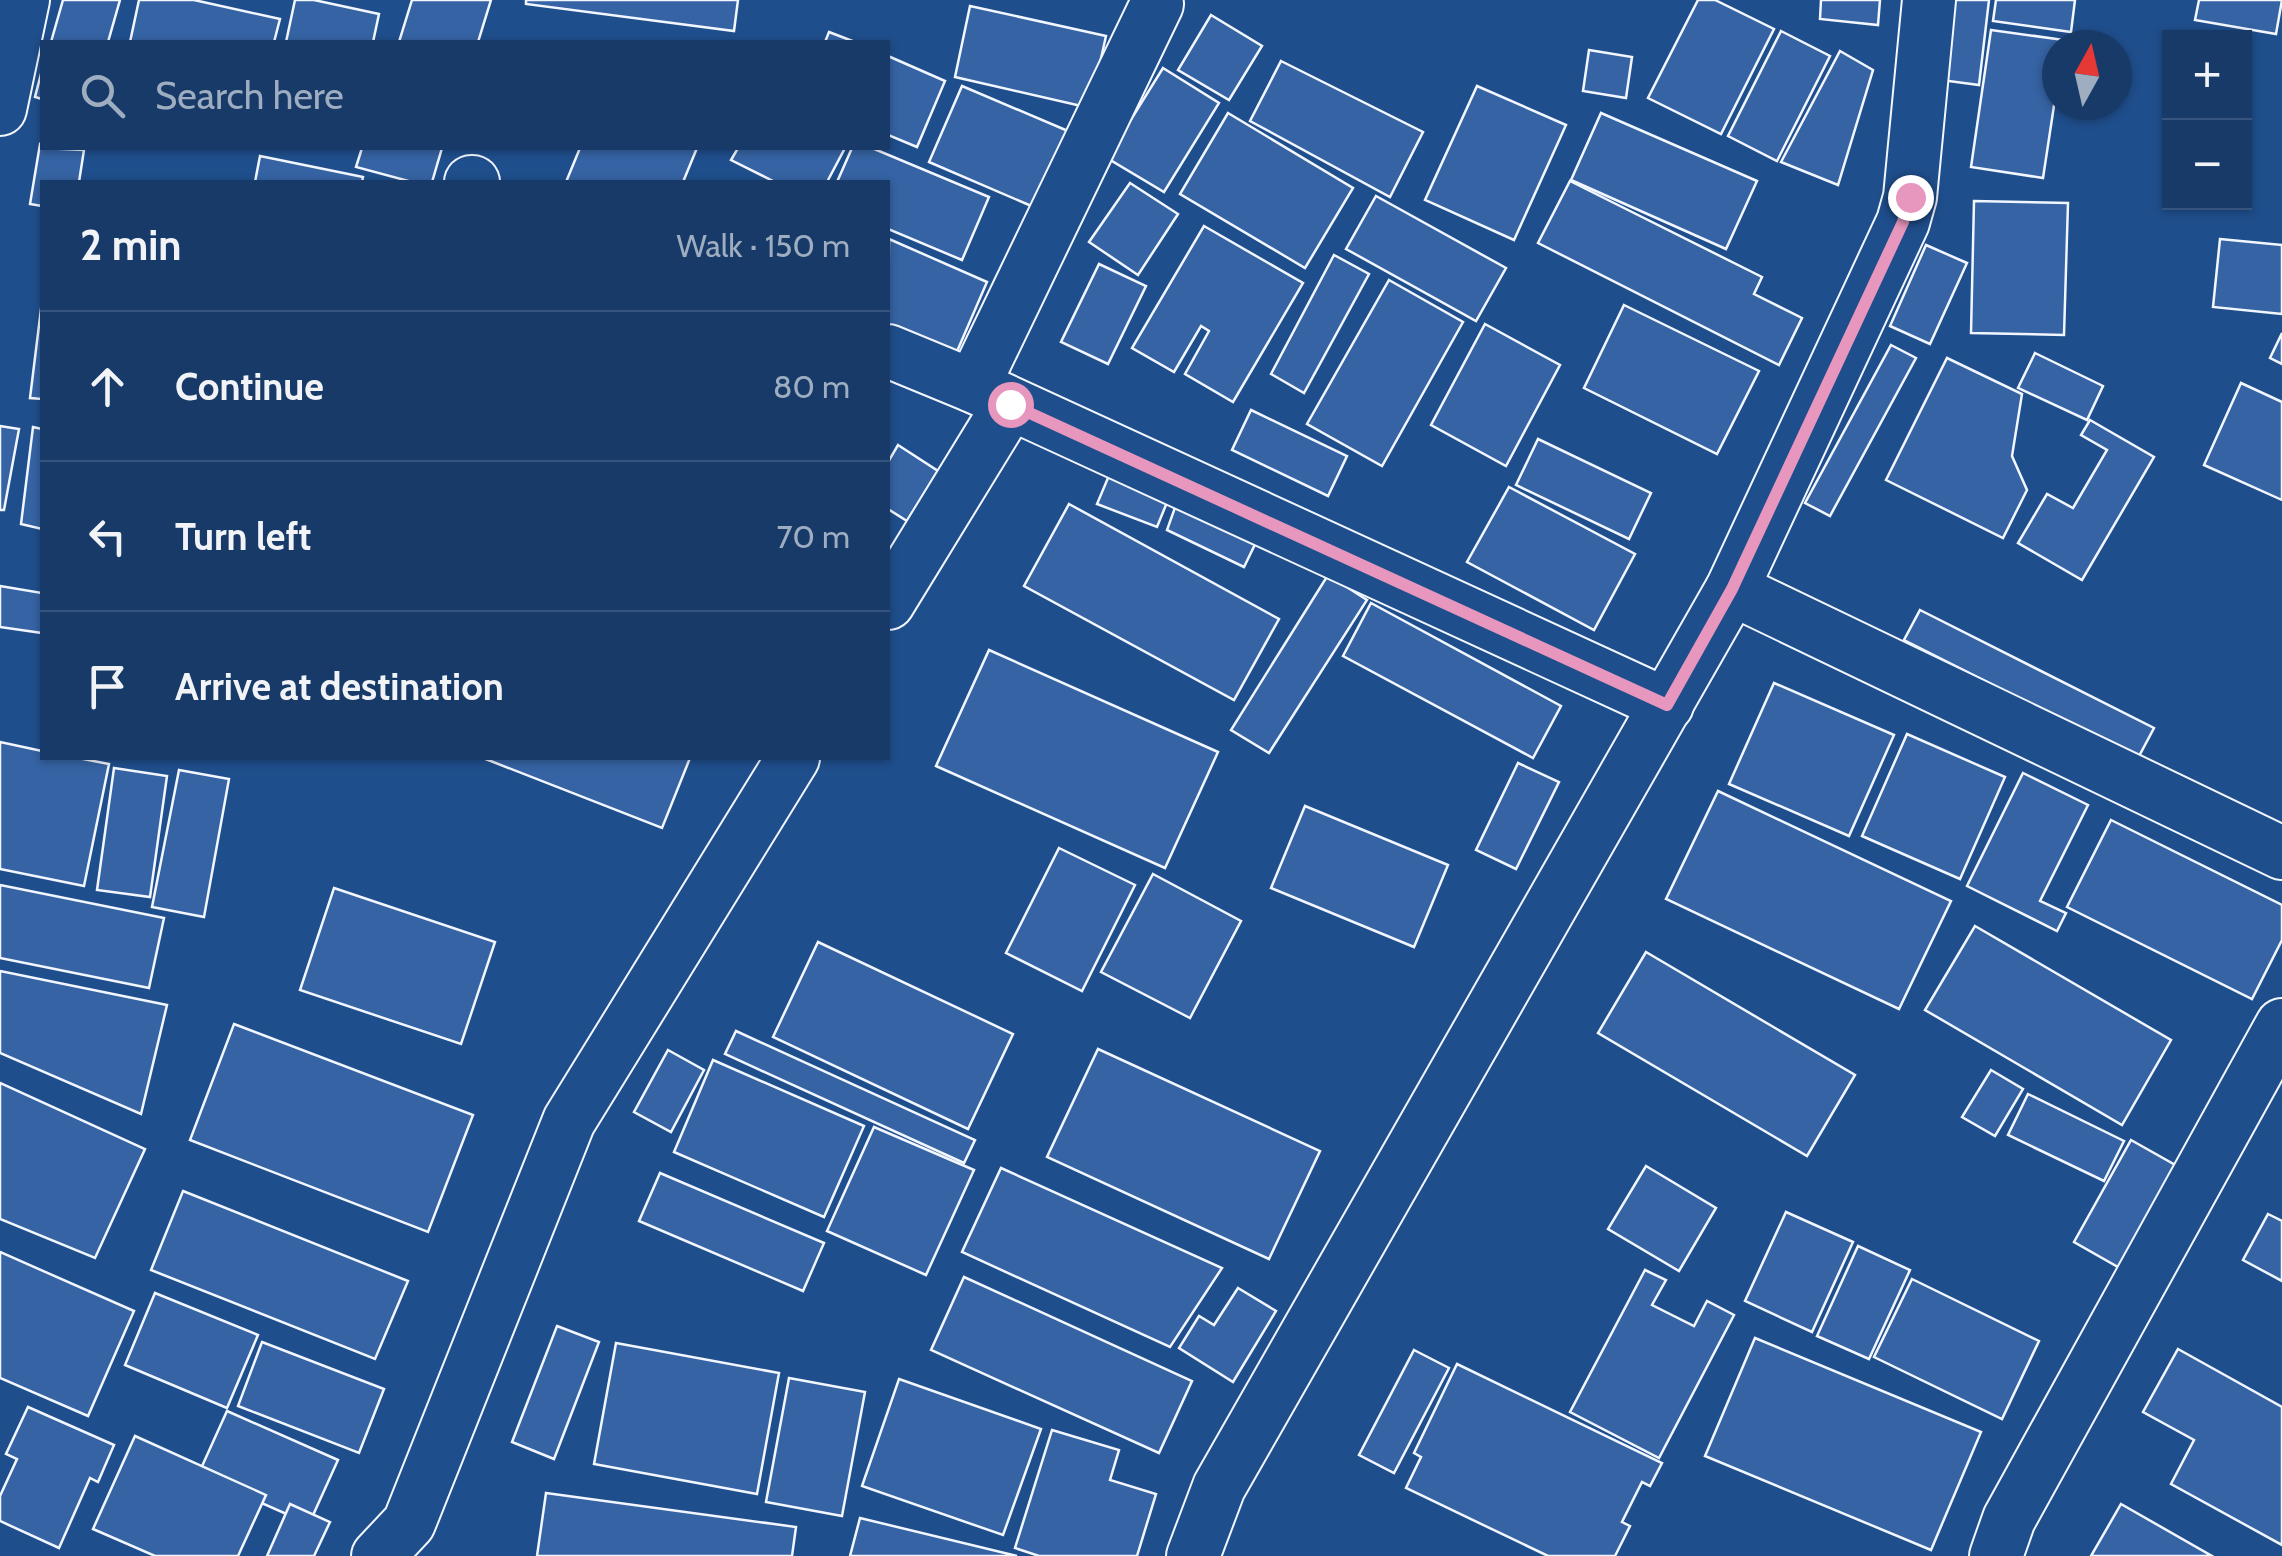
<!DOCTYPE html>
<meta charset="utf-8">
<style>
:root{--surface:#173a69;--page:#244571;--text:#f1f3f6;--muted:#9eadc0;--line:#36547d}
body{margin:0;font-family:Cabin,sans-serif;background:var(--page);color:var(--text)}
.controls{position:absolute;right:30px;top:30px;display:grid;overflow:hidden;border-radius:0px;box-shadow:0 2px 8px #0004}
.controls button{width:90px;height:90px;display:grid;place-items:center;padding:0;border:0;border-bottom:2px solid var(--line);background:var(--surface);color:var(--text);font:50px sans-serif}
.compass{position:absolute;left:2042px;top:30px;width:90px;height:90px;border-radius:50%;background:var(--surface);box-shadow:0 2px 8px #0004;rotate:8deg}
.stop{position:absolute;width:30px;height:30px;margin:-22px;border:8px solid #e797bd;border-radius:50%;background:#fff}
.stop.end{background:#e797bd;border-color:#fff;box-shadow:0 2px 10px #0008}
.list{margin:0;padding:0;list-style:none}
h2{display:flex;justify-content:space-between;align-items:center;height:130px;margin:0;padding:0 40px;font-size:42px}
h2 small{font-size:32px;font-weight:400;color:var(--muted)}
.list li{display:grid;grid-template-columns:65px 1fr auto;gap:30px;align-items:center;box-sizing:border-box;height:150px;padding:0 40px;border-top:2px solid var(--line)}
.list b{display:block;font-size:38px;white-space:nowrap}
.list em{font-size:32px;font-style:normal;color:var(--muted)}
.icon{flex:none;width:55px;height:55px;fill:none;stroke:currentColor;stroke-width:2;stroke-linecap:round;stroke-linejoin:round}
.map{position:relative;flex:none;width:2282px;height:1556px;overflow:hidden}
.search{position:absolute;background:var(--surface);box-shadow:0 2px 8px #0004;left:40px;top:40px;width:850px;height:110px;display:flex;align-items:center;gap:25px;box-sizing:border-box;padding:0 35px;border-radius:0px;color:var(--muted);font-size:38px}
.panel{position:absolute;background:var(--surface);box-shadow:0 2px 8px #0004;left:40px;top:180px;width:850px;height:580px;border-radius:0px}
.map>svg:first-child{display:block}
.building{fill:#3563a3;stroke:#f2f6ff;stroke-width:2.5}
.lines{fill:none;stroke-linecap:round;stroke-linejoin:round}
.minor-casing{stroke:#f2f6ff;stroke-width:56}
.minor{stroke:#1f4e8c;stroke-width:52}
.route{stroke:#e797bd;stroke-width:12}
</style>
<div class="map">
<svg width="2282" height="1556" viewBox="0 0 2282 1556">
<rect width="100%" height="100%" fill="#1f4e8c"/>
<g class="building">
<path d="M 63,0 L 120,0 L 108,42 L 51,42 Z"/>
<path d="M 139,0 L 194,0 L 280,19 L 274,42 L 130,42 Z"/>
<path d="M 295,0 L 314,0 L 379,14 L 373,42 L 286,42 Z"/>
<path d="M 412,0 L 491,0 L 478,42 L 399,42 Z"/>
<path d="M 526,0 L 738,0 L 734,31 L 526,4 Z"/>
<path d="M 1698,0 L 1715,0 L 1774,29 L 1721,134 L 1648,98 Z"/>
<path d="M 1821,0 L 1880,0 L 1878,25 L 1820,19 Z"/>
<path d="M 1950,0 L 1989,0 L 1979,85 L 1941,80 Z"/>
<path d="M 1996,0 L 2075,0 L 2071,32 L 1993,21 Z"/>
<path d="M 2199,0 L 2282,0 L 2276,34 L 2195,20 Z"/>
<path d="M 970,6 L 1106,36 L 1090,108 L 955,77 Z"/>
<path d="M 1211,15 L 1262,46 L 1229,100 L 1178,70 Z"/>
<path d="M 1991,30 L 2064,40 L 2063,45 L 2057,45 L 2057,86 L 2043,178 L 1971,167 Z"/>
<path d="M 1781,31 L 1830,56 L 1777,161 L 1728,136 Z"/>
<path d="M 829,32 L 855,42 L 825,42 Z"/>
<path d="M 1589,50 L 1632,57 L 1626,98 L 1583,91 Z"/>
<path d="M 1840,51 L 1873,70 L 1838,185 L 1781,162 Z"/>
<path d="M 888,56 L 945,81 L 917,147 L 888,135 Z"/>
<path d="M 1281,61 L 1423,132 L 1390,197 L 1250,121 Z"/>
<path d="M 1163,68 L 1219,103 L 1164,192 L 1107,158 Z"/>
<path d="M 42,70 L 42,99 L 35,97 Z"/>
<path d="M 962,86 L 1075,134 L 1043,211 L 929,162 Z"/>
<path d="M 1477,86 L 1566,125 L 1514,240 L 1425,200 Z"/>
<path d="M 1228,113 L 1353,188 L 1305,268 L 1180,194 Z"/>
<path d="M 1601,113 L 1757,181 L 1726,249 L 1571,180 Z"/>
<path d="M 40,144 L 42,145 L 42,148 L 84,150 L 79,182 L 42,182 L 42,206 L 30,204 Z"/>
<path d="M 362,148 L 442,148 L 432,182 L 412,182 L 356,167 Z"/>
<path d="M 580,148 L 697,148 L 683,182 L 566,182 Z"/>
<path d="M 738,148 L 845,148 L 827,182 L 775,182 L 731,160 Z"/>
<path d="M 852,148 L 872,148 L 989,197 L 962,260 L 888,229 L 888,182 L 837,182 Z"/>
<path d="M 260,156 L 363,177 L 362,182 L 255,182 Z"/>
<path d="M 1570,181 L 1762,277 L 1754,294 L 1802,318 L 1779,365 L 1538,243 Z"/>
<path d="M 1130,183 L 1178,214 L 1138,275 L 1089,242 Z"/>
<path d="M 1376,196 L 1506,268 L 1476,321 L 1346,249 Z"/>
<path d="M 1974,201 L 2068,203 L 2064,335 L 1971,333 Z"/>
<path d="M 1204,226 L 1303,283 L 1233,402 L 1185,374 L 1209,331 L 1201,326 L 1174,372 L 1132,348 Z"/>
<path d="M 889,239 L 987,282 L 955,356 L 888,327 Z"/>
<path d="M 2220,239 L 2282,245 L 2282,314 L 2213,307 Z"/>
<path d="M 1926,245 L 1967,263 L 1930,344 L 1890,326 Z"/>
<path d="M 1334,255 L 1369,274 L 1304,393 L 1271,374 Z"/>
<path d="M 1099,264 L 1146,286 L 1108,364 L 1061,342 Z"/>
<path d="M 1389,280 L 1463,322 L 1382,466 L 1307,424 Z"/>
<path d="M 42,301 L 42,399 L 30,398 Z"/>
<path d="M 1624,305 L 1759,371 L 1717,454 L 1584,388 Z"/>
<path d="M 1485,324 L 1560,365 L 1506,466 L 1431,425 Z"/>
<path d="M 2282,333 L 2282,364 L 2270,358 Z"/>
<path d="M 1891,345 L 1916,358 L 1830,516 L 1805,503 Z"/>
<path d="M 2035,353 L 2103,386 L 2087,420 L 2018,388 Z"/>
<path d="M 1947,358 L 2022,394 L 2012,456 L 2027,490 L 2003,538 L 1886,480 Z"/>
<path d="M 2241,383 L 2282,402 L 2282,500 L 2204,465 Z"/>
<path d="M 1251,410 L 1347,456 L 1328,496 L 1232,450 Z"/>
<path d="M 2090,420 L 2154,457 L 2082,580 L 2018,543 L 2047,494 L 2073,508 L 2107,450 L 2081,435 Z"/>
<path d="M 0,426 L 19,429 L 4,510 L 0,510 Z"/>
<path d="M 33,427 L 42,429 L 42,529 L 21,524 Z"/>
<path d="M 1538,439 L 1651,493 L 1629,539 L 1516,485 Z"/>
<path d="M 898,445 L 938,471 L 907,521 L 888,509 L 888,462 Z"/>
<path d="M 1113,466 L 1172,490 L 1157,527 L 1097,504 Z"/>
<path d="M 1509,487 L 1635,554 L 1594,630 L 1467,562 Z"/>
<path d="M 1182,488 L 1262,530 L 1244,567 L 1167,530 Z"/>
<path d="M 1069,504 L 1279,619 L 1234,700 L 1024,586 Z"/>
<path d="M 1328,575 L 1367,600 L 1269,753 L 1231,730 Z"/>
<path d="M 0,586 L 42,593 L 42,633 L 0,627 Z"/>
<path d="M 1371,603 L 1561,706 L 1533,758 L 1343,656 Z"/>
<path d="M 1920,610 L 2154,728 L 2138,758 L 1904,640 Z"/>
<path d="M 989,650 L 1218,752 L 1165,868 L 936,766 Z"/>
<path d="M 1774,683 L 1894,735 L 1849,836 L 1729,784 Z"/>
<path d="M 1907,734 L 2005,777 L 1960,879 L 1862,836 Z"/>
<path d="M 0,742 L 42,751 L 42,758 L 78,758 L 109,764 L 84,886 L 0,869 Z"/>
<path d="M 483,758 L 690,758 L 662,828 Z"/>
<path d="M 1518,763 L 1559,782 L 1516,869 L 1476,850 Z"/>
<path d="M 114,768 L 167,776 L 150,897 L 97,890 Z"/>
<path d="M 179,770 L 229,779 L 204,917 L 152,907 Z"/>
<path d="M 2023,773 L 2088,805 L 2040,901 L 2066,913 L 2057,931 L 1967,886 Z"/>
<path d="M 1718,791 L 1951,901 L 1899,1009 L 1666,899 Z"/>
<path d="M 1305,806 L 1448,865 L 1414,947 L 1271,888 Z"/>
<path d="M 2111,820 L 2282,905 L 2282,940 L 2252,999 L 2067,907 Z"/>
<path d="M 1059,848 L 1135,885 L 1082,991 L 1006,953 Z"/>
<path d="M 1153,874 L 1241,921 L 1190,1018 L 1101,972 Z"/>
<path d="M 0,885 L 164,918 L 149,988 L 0,958 Z"/>
<path d="M 334,888 L 495,942 L 461,1044 L 300,990 Z"/>
<path d="M 1975,926 L 2171,1040 L 2122,1125 L 1925,1010 Z"/>
<path d="M 818,942 L 1013,1034 L 968,1129 L 773,1037 Z"/>
<path d="M 1646,952 L 1855,1075 L 1807,1156 L 1598,1033 Z"/>
<path d="M 0,971 L 167,1005 L 141,1114 L 0,1053 Z"/>
<path d="M 234,1024 L 473,1115 L 428,1232 L 190,1140 Z"/>
<path d="M 736,1031 L 975,1140 L 964,1163 L 725,1054 Z"/>
<path d="M 1098,1049 L 1320,1151 L 1269,1259 L 1047,1157 Z"/>
<path d="M 668,1050 L 704,1070 L 671,1132 L 634,1112 Z"/>
<path d="M 713,1060 L 864,1126 L 824,1217 L 674,1152 Z"/>
<path d="M 1991,1070 L 2023,1089 L 1995,1136 L 1962,1117 Z"/>
<path d="M 0,1083 L 145,1149 L 95,1258 L 0,1219 Z"/>
<path d="M 2028,1094 L 2124,1141 L 2104,1181 L 2008,1135 Z"/>
<path d="M 874,1127 L 974,1170 L 926,1275 L 827,1231 Z"/>
<path d="M 2131,1140 L 2177,1166 L 2118,1267 L 2074,1242 Z"/>
<path d="M 1646,1166 L 1716,1208 L 1679,1271 L 1608,1229 Z"/>
<path d="M 1001,1168 L 1222,1268 L 1170,1347 L 962,1252 Z"/>
<path d="M 660,1173 L 824,1243 L 803,1291 L 639,1221 Z"/>
<path d="M 183,1191 L 408,1281 L 375,1359 L 151,1270 Z"/>
<path d="M 1786,1212 L 1853,1242 L 1812,1332 L 1745,1301 Z"/>
<path d="M 2268,1214 L 2282,1221 L 2282,1281 L 2243,1260 Z"/>
<path d="M 1858,1246 L 1910,1270 L 1869,1359 L 1817,1336 Z"/>
<path d="M 0,1252 L 134,1311 L 88,1416 L 0,1378 Z"/>
<path d="M 1645,1270 L 1666,1280 L 1652,1305 L 1694,1326 L 1707,1301 L 1734,1315 L 1659,1458 L 1570,1412 Z"/>
<path d="M 964,1277 L 1192,1381 L 1159,1453 L 931,1350 Z"/>
<path d="M 1912,1279 L 2039,1341 L 2002,1419 L 1874,1357 Z"/>
<path d="M 1238,1288 L 1276,1311 L 1233,1382 L 1179,1348 L 1199,1316 L 1214,1325 Z"/>
<path d="M 155,1293 L 258,1335 L 227,1408 L 125,1365 Z"/>
<path d="M 557,1326 L 599,1342 L 554,1459 L 512,1442 Z"/>
<path d="M 1755,1338 L 1981,1432 L 1931,1550 L 1705,1456 Z"/>
<path d="M 262,1342 L 384,1389 L 359,1453 L 238,1406 Z"/>
<path d="M 616,1343 L 779,1373 L 757,1494 L 594,1464 Z"/>
<path d="M 2178,1349 L 2282,1407 L 2282,1545 L 2171,1484 L 2194,1440 L 2143,1412 Z"/>
<path d="M 1414,1350 L 1449,1368 L 1394,1473 L 1359,1455 Z"/>
<path d="M 1457,1364 L 1662,1463 L 1650,1486 L 1642,1482 L 1622,1522 L 1630,1526 L 1615,1556 L 1548,1556 L 1406,1488 L 1421,1457 L 1414,1453 Z"/>
<path d="M 789,1378 L 865,1392 L 842,1516 L 766,1502 Z"/>
<path d="M 899,1379 L 1041,1429 L 1003,1535 L 862,1486 Z"/>
<path d="M 28,1407 L 114,1445 L 98,1482 L 90,1478 L 59,1548 L 0,1521 L 0,1496 L 17,1459 L 6,1454 Z"/>
<path d="M 227,1411 L 338,1460 L 309,1524 L 198,1475 Z"/>
<path d="M 1052,1430 L 1119,1450 L 1110,1480 L 1156,1494 L 1137,1556 L 1039,1556 L 1015,1548 Z"/>
<path d="M 135,1436 L 266,1495 L 238,1556 L 155,1556 L 93,1529 Z"/>
<path d="M 546,1493 L 796,1527 L 792,1556 L 537,1556 Z"/>
<path d="M 290,1504 L 330,1522 L 314,1556 L 267,1556 Z"/>
<path d="M 2121,1504 L 2212,1556 L 2091,1556 Z"/>
<path d="M 860,1518 L 1017,1556 L 850,1556 Z"/>
</g>
<g class="lines">
<defs>
<g id="minor">
<path d="M 0,109 L 23,0"/>
<path d="M 471,182 L 473,182"/>
<path d="M 888,351 L 973,386 L 1667,705"/>
<path d="M 973,386 L 1157,4"/>
<path d="M 1732,589 L 2282,853"/>
<path d="M 888,603 L 1010,404"/>
<path d="M 378,1556 L 409,1523 L 569,1121 L 793,758"/>
<path d="M 1193,1556 L 1219,1487 L 1732,589 L 1903,222 L 1910,197 L 1929,0"/>
<path d="M 1996,1556 L 2009,1519 L 2282,1025"/>
</g>
</defs>
<use href="#minor" class="minor-casing"/>
<use href="#minor" class="minor"/>
</g>
<g class="lines">
<path class="route" d="M 1010,404 L 1667,705 L 1732,589 L 1903,222 L 1910,197"/>
</g>
</svg>
<div class="controls">
<button>+</button>
<button>−</button>
</div>
<svg class="compass" viewBox="-18 -18 36 36"><path d="M0-13l5 13h-10z" fill="#e53935"/><path d="M0 13l5-13h-10z" fill="#9eadc0"/></svg>
<div class="stop" style="left:1010px;top:404px"></div>
<div class="stop end" style="left:1910px;top:197px"></div>
<div class="search"><svg class="icon" aria-label="search" viewBox="0 0 24 24"><circle cx="10" cy="10" r="6"/><path d="M15 15l6 6"/></svg>Search here</div>
<section class="panel">
<h2>2 min<small>Walk · 150 m</small></h2>
<ul class="list">
<li><svg class="icon" aria-label="ahead" viewBox="0 0 24 24"><path d="M12 20V5M6 11l6-6 6 6"/></svg><div><b>Continue</b></div><em>80 m</em></li>
<li><svg class="icon" aria-label="left" viewBox="0 0 24 24"><path d="M17 20v-9H6M10 6l-5 5 5 5"/></svg><div><b>Turn left</b></div><em>70 m</em></li>
<li><svg class="icon" aria-label="arrive" viewBox="0 0 24 24"><path d="M6 21V4h12l-3 4 3 4H6"/></svg><div><b>Arrive at destination</b></div></li>
</ul>
</section>
</div>
